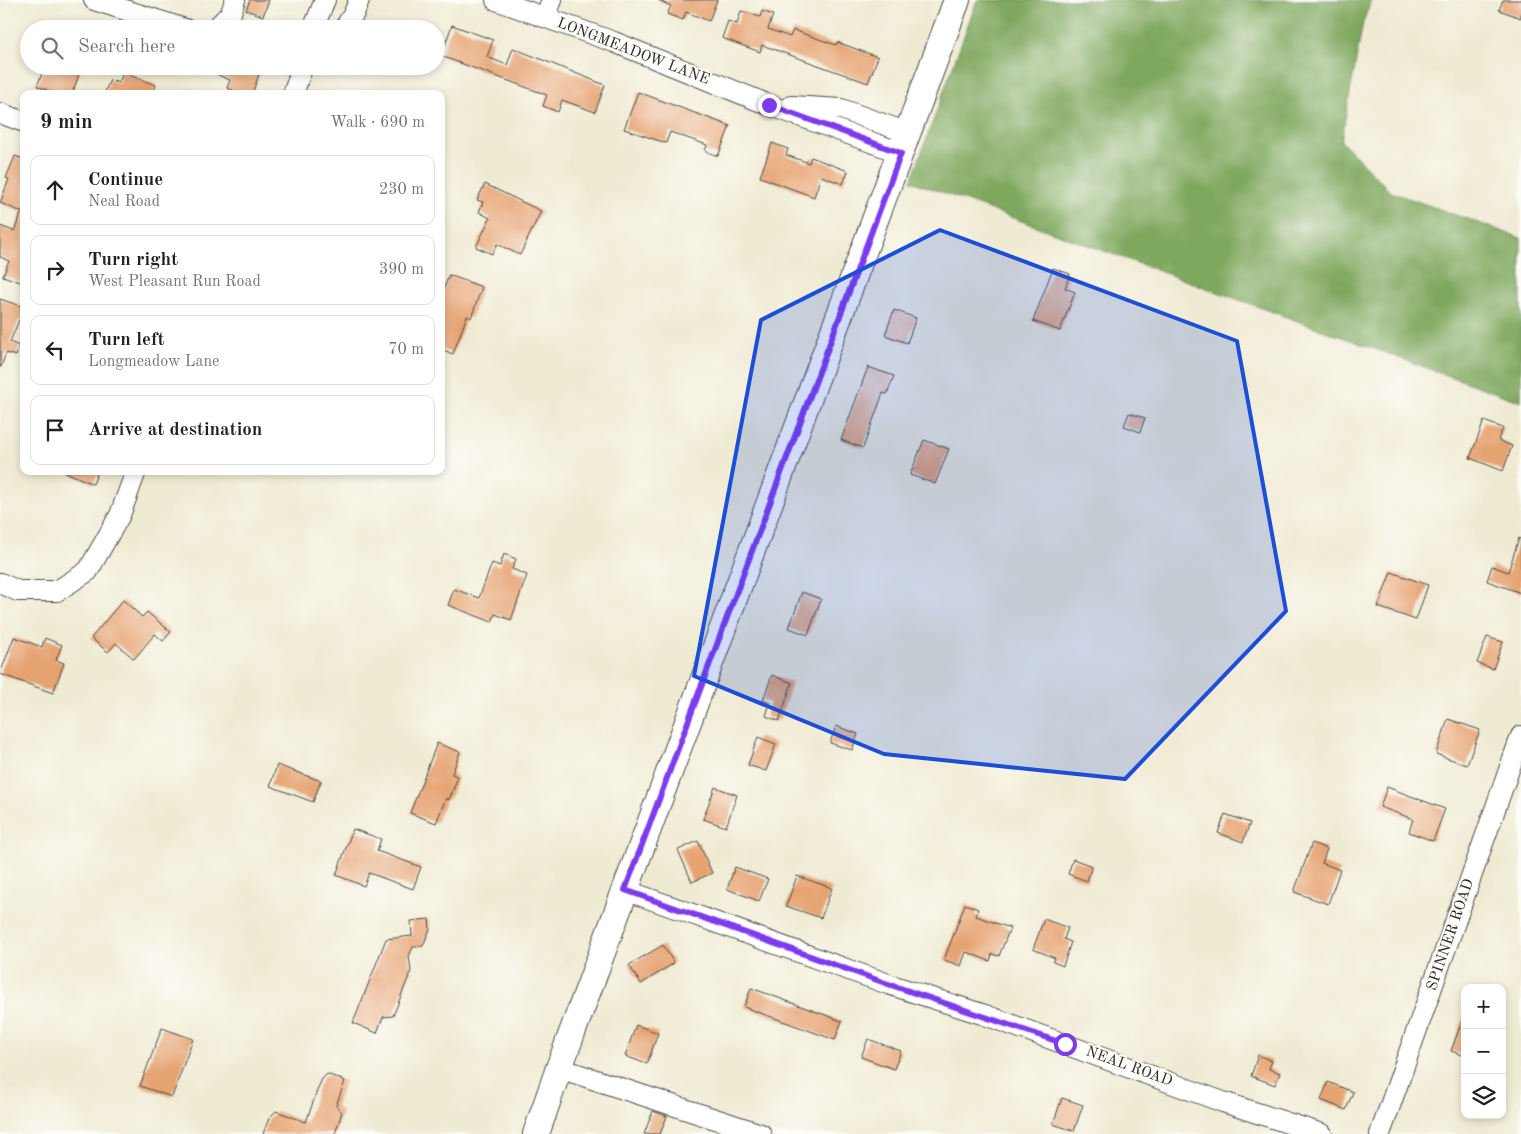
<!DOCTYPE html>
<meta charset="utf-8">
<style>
:root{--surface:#fff;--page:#f2f2f2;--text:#202124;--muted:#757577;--line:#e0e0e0}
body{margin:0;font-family:"Old Standard TT",serif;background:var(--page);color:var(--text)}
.controls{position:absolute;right:15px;bottom:15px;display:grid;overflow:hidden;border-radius:10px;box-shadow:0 2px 8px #0003}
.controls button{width:45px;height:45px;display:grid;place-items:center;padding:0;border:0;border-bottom:1px solid var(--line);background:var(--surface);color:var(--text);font:25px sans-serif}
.stop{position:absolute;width:15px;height:15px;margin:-11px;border:4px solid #7c3aed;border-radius:50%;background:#fff}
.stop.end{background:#7c3aed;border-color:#fff;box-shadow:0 1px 5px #0008}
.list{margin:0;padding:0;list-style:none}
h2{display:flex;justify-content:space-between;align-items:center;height:65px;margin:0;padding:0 20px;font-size:21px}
h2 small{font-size:16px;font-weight:400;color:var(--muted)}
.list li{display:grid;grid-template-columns:32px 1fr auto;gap:15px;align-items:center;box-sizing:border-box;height:70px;margin:0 10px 10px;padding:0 10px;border:1px solid var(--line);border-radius:10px}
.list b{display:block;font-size:19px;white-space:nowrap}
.list p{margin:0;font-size:16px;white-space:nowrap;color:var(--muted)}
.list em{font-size:16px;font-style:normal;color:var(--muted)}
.icon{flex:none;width:28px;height:28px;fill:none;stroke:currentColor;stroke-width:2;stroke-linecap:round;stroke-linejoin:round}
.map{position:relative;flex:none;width:1521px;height:1134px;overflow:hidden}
.search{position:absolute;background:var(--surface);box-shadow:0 2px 8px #0003;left:20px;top:20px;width:425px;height:55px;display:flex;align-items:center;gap:12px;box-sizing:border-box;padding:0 18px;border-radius:28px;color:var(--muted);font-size:19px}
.panel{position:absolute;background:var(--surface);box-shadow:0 2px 8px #0003;left:20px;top:90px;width:425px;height:385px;border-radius:10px}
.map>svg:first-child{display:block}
.forest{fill:#7fa85f;stroke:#556a45}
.building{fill:#e6a372}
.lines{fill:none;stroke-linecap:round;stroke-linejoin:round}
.minor-casing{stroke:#484844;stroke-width:22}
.major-casing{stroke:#484844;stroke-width:28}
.minor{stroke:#fff;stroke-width:20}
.major{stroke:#fff;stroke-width:26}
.route{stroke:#7c3aed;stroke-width:6}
.marked{fill:#1d4ed8;fill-opacity:0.2;stroke:#1d4ed8;stroke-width:4;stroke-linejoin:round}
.labels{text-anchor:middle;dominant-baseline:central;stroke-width:4;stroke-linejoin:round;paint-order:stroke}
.street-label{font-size:15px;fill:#2b2b2b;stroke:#fdfcf7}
</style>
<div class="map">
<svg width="1521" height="1134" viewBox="0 0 1521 1134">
<rect width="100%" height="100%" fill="#fdfcf7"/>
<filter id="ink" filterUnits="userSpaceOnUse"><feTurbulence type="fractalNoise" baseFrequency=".02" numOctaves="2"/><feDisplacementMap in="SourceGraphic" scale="10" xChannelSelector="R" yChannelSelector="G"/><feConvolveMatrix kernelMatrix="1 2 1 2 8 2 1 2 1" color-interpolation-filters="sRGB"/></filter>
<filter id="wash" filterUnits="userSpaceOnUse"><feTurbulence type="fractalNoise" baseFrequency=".0096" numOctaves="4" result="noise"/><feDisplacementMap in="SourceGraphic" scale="20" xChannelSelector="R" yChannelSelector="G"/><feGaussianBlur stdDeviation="1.12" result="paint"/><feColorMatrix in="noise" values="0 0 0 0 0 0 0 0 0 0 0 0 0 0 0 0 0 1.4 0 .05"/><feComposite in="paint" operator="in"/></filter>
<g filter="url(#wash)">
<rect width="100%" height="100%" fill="#efebd3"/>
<path class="forest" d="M 977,0 L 1371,0 L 1363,23 L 1341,141 L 1391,192 L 1521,238 L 1521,402 L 911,181 Z"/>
<g id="blocks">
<g class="building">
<path d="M 250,0 L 269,0 L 263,16 L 246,10 Z"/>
<path d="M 658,0 L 717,0 L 709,21 L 686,12 L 683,20 L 667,14 L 671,6 Z"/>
<path d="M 1503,0 L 1521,0 L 1521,18 L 1499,10 Z"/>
<path d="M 741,11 L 760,17 L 762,11 L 773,15 L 768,29 L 790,37 L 793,30 L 836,45 L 837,42 L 878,57 L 868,83 L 762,45 L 760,52 L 722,38 L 728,21 L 737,24 Z"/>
<path d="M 452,25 L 493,40 L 487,57 L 507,65 L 513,48 L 605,85 L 595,112 L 562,100 L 558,112 L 543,106 L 547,95 L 441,56 Z"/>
<path d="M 45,66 L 82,66 L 72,94 L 58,94 L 37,86 Z"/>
<path d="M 221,66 L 262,66 L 252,94 L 243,94 L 227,88 L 230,80 L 218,75 Z"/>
<path d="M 123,73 L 156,85 L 153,94 L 104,94 L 110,80 L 119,83 Z"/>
<path d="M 638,92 L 730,126 L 718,156 L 705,151 L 707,145 L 670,132 L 666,143 L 624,129 Z"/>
<path d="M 772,143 L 788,149 L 786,155 L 809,163 L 811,157 L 848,171 L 843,184 L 821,176 L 814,197 L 760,177 Z"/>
<path d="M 15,156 L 24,159 L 24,271 L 20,282 L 3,276 L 9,261 L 0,257 L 0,226 L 14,231 L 22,212 L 0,203 L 9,179 L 6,178 Z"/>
<path d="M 485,184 L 541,211 L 520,255 L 497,244 L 492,254 L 476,247 L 490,218 L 479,212 L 483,202 L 477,200 Z"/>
<path d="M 1053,268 L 1070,274 L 1065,288 L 1075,292 L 1060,331 L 1033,321 Z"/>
<path d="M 449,275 L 482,287 L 471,318 L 467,316 L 453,354 L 441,349 L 441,296 Z"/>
<path d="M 0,299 L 24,307 L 24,322 L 19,320 L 10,342 L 19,346 L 16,356 L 6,353 L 1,367 L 0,367 Z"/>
<path d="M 894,310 L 916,318 L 907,343 L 885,335 Z"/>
<path d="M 868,367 L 894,376 L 887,394 L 883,393 L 863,448 L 841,440 Z"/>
<path d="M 1129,413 L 1145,418 L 1140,432 L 1124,426 Z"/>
<path d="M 1484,421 L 1503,428 L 1498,440 L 1512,446 L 1503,471 L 1470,458 Z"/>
<path d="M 924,440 L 949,449 L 935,484 L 910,475 Z"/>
<path d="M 63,471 L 90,471 L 97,474 L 93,484 Z"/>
<path d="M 1519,538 L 1521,539 L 1521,593 L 1487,581 L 1492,566 L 1508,572 Z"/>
<path d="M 504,554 L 516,559 L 512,569 L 527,575 L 511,620 L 495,614 L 492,622 L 448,605 L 454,589 L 479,598 L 492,563 L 500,566 Z"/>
<path d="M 1391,572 L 1428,585 L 1416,620 L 1378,607 Z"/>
<path d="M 802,592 L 821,599 L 808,635 L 789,628 Z"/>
<path d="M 123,600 L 142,617 L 147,612 L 171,632 L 163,641 L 155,634 L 134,659 L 116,643 L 108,652 L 91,638 Z"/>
<path d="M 14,637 L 42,647 L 45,638 L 62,645 L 56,660 L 64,663 L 53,693 L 0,674 Z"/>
<path d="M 1487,637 L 1503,642 L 1493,669 L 1477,663 Z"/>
<path d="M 772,675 L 792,683 L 779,721 L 766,716 L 770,703 L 763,700 Z"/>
<path d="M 1448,719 L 1480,730 L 1467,765 L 1436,754 Z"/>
<path d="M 836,726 L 858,734 L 852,750 L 830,743 Z"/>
<path d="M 758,737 L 776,744 L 766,771 L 748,765 Z"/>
<path d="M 437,743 L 460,752 L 452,774 L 458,777 L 449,800 L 446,798 L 436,823 L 410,813 Z"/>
<path d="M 277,765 L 321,781 L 313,802 L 270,786 Z"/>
<path d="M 715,787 L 737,795 L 726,827 L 703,819 Z"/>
<path d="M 1387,787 L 1445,809 L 1433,841 L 1409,832 L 1413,819 L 1380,807 Z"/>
<path d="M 1225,814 L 1250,823 L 1243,842 L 1218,833 Z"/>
<path d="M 353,829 L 381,839 L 377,851 L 421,867 L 413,889 L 369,873 L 364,886 L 336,875 Z"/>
<path d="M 698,841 L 712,873 L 692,882 L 678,850 Z"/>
<path d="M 1312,843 L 1327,849 L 1322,863 L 1340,870 L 1328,904 L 1294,892 Z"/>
<path d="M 1073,859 L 1092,866 L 1087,881 L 1068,874 Z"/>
<path d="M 735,867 L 768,879 L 759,901 L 727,889 Z"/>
<path d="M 797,876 L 832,888 L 821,918 L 786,906 Z"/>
<path d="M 965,904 L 978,909 L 976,916 L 1010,928 L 999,956 L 992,954 L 990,961 L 966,952 L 961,966 L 944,960 Z"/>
<path d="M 429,919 L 430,929 L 423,946 L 413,947 L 409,956 L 411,971 L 393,1016 L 383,1017 L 377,1033 L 353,1023 L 386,939 L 412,936 L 411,921 Z"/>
<path d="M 1044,919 L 1068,928 L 1064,939 L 1071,942 L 1063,966 L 1053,962 L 1055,958 L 1033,949 Z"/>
<path d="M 663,945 L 674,963 L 641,984 L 629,965 Z"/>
<path d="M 751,988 L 842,1021 L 835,1040 L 744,1007 Z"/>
<path d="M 1463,1018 L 1465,1018 L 1465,1056 L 1451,1051 Z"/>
<path d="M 636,1025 L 658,1033 L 647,1064 L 625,1056 Z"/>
<path d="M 162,1028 L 193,1039 L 172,1097 L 140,1086 Z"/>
<path d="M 868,1039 L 901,1051 L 894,1069 L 861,1057 Z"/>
<path d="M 1258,1055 L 1272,1061 L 1269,1069 L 1280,1073 L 1275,1085 L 1251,1076 Z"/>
<path d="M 327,1074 L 345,1081 L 336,1106 L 342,1112 L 335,1134 L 263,1134 L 269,1118 L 276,1111 L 306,1122 L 318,1088 L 322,1079 Z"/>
<path d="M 1328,1082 L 1353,1092 L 1346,1110 L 1321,1100 Z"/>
<path d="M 1062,1098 L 1083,1105 L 1074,1131 L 1053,1124 Z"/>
<path d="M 653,1111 L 667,1116 L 660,1134 L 644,1134 Z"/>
</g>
</g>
</g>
<g filter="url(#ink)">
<use href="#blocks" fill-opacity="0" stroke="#484844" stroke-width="1"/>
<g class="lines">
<defs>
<g id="minor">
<path d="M 94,0 L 185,29"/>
<path d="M 496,0 L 614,42 L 769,105 L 901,153"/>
<path d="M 545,17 L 552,0"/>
<path d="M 215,29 L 231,13 L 235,0"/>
<path d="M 313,29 L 325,0"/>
<path d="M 344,29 L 354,13 L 359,0"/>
<path d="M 293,94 L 303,66"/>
<path d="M 791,106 L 841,109 L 908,133"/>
<path d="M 0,113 L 24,122"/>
<path d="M 0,583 L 18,591 L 57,591 L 88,571 L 120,515 L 136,471"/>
<path d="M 625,890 L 891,985 L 985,1015 L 1223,1102 L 1322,1134"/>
<path d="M 559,1068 L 761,1134"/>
<path d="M 1380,1134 L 1521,736"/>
</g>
<path id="major" d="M 536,1134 L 559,1068 L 957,0"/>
</defs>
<use href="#minor" class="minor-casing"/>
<use href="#major" class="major-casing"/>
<use href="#minor" class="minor"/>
<use href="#major" class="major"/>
</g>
</g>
<g class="lines" filter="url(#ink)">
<path class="route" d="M 769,105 L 901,153 L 625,890 L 891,985 L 1065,1044"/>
</g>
<path class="marked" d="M 940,230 L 1237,341 L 1286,611 L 1125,779 L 884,754 L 694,676 L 761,320 Z"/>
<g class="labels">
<g class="street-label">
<text transform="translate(633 52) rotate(21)">LONGMEADOW LANE</text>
<text transform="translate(1451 935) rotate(-71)">SPINNER ROAD</text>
<text transform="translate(1129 1067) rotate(20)">NEAL ROAD</text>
</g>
</g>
</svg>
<div class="controls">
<button>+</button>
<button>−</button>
<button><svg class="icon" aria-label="layers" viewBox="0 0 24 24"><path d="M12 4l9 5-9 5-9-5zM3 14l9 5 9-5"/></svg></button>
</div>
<div class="stop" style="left:1065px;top:1044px"></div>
<div class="stop end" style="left:769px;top:105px"></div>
<div class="search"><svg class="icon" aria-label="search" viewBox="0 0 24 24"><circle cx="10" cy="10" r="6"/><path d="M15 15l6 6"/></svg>Search here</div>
<section class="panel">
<h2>9 min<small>Walk · 690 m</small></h2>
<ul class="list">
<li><svg class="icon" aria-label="ahead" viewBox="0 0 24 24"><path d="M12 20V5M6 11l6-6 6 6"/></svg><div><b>Continue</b><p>Neal Road</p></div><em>230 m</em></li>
<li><svg class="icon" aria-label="right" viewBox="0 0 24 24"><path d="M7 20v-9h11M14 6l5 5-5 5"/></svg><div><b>Turn right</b><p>West Pleasant Run Road</p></div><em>390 m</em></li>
<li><svg class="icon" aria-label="left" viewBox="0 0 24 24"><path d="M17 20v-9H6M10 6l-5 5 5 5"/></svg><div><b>Turn left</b><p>Longmeadow Lane</p></div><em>70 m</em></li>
<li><svg class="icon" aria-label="arrive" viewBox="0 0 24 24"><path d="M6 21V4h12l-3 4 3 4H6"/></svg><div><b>Arrive at destination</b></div></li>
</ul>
</section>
</div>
